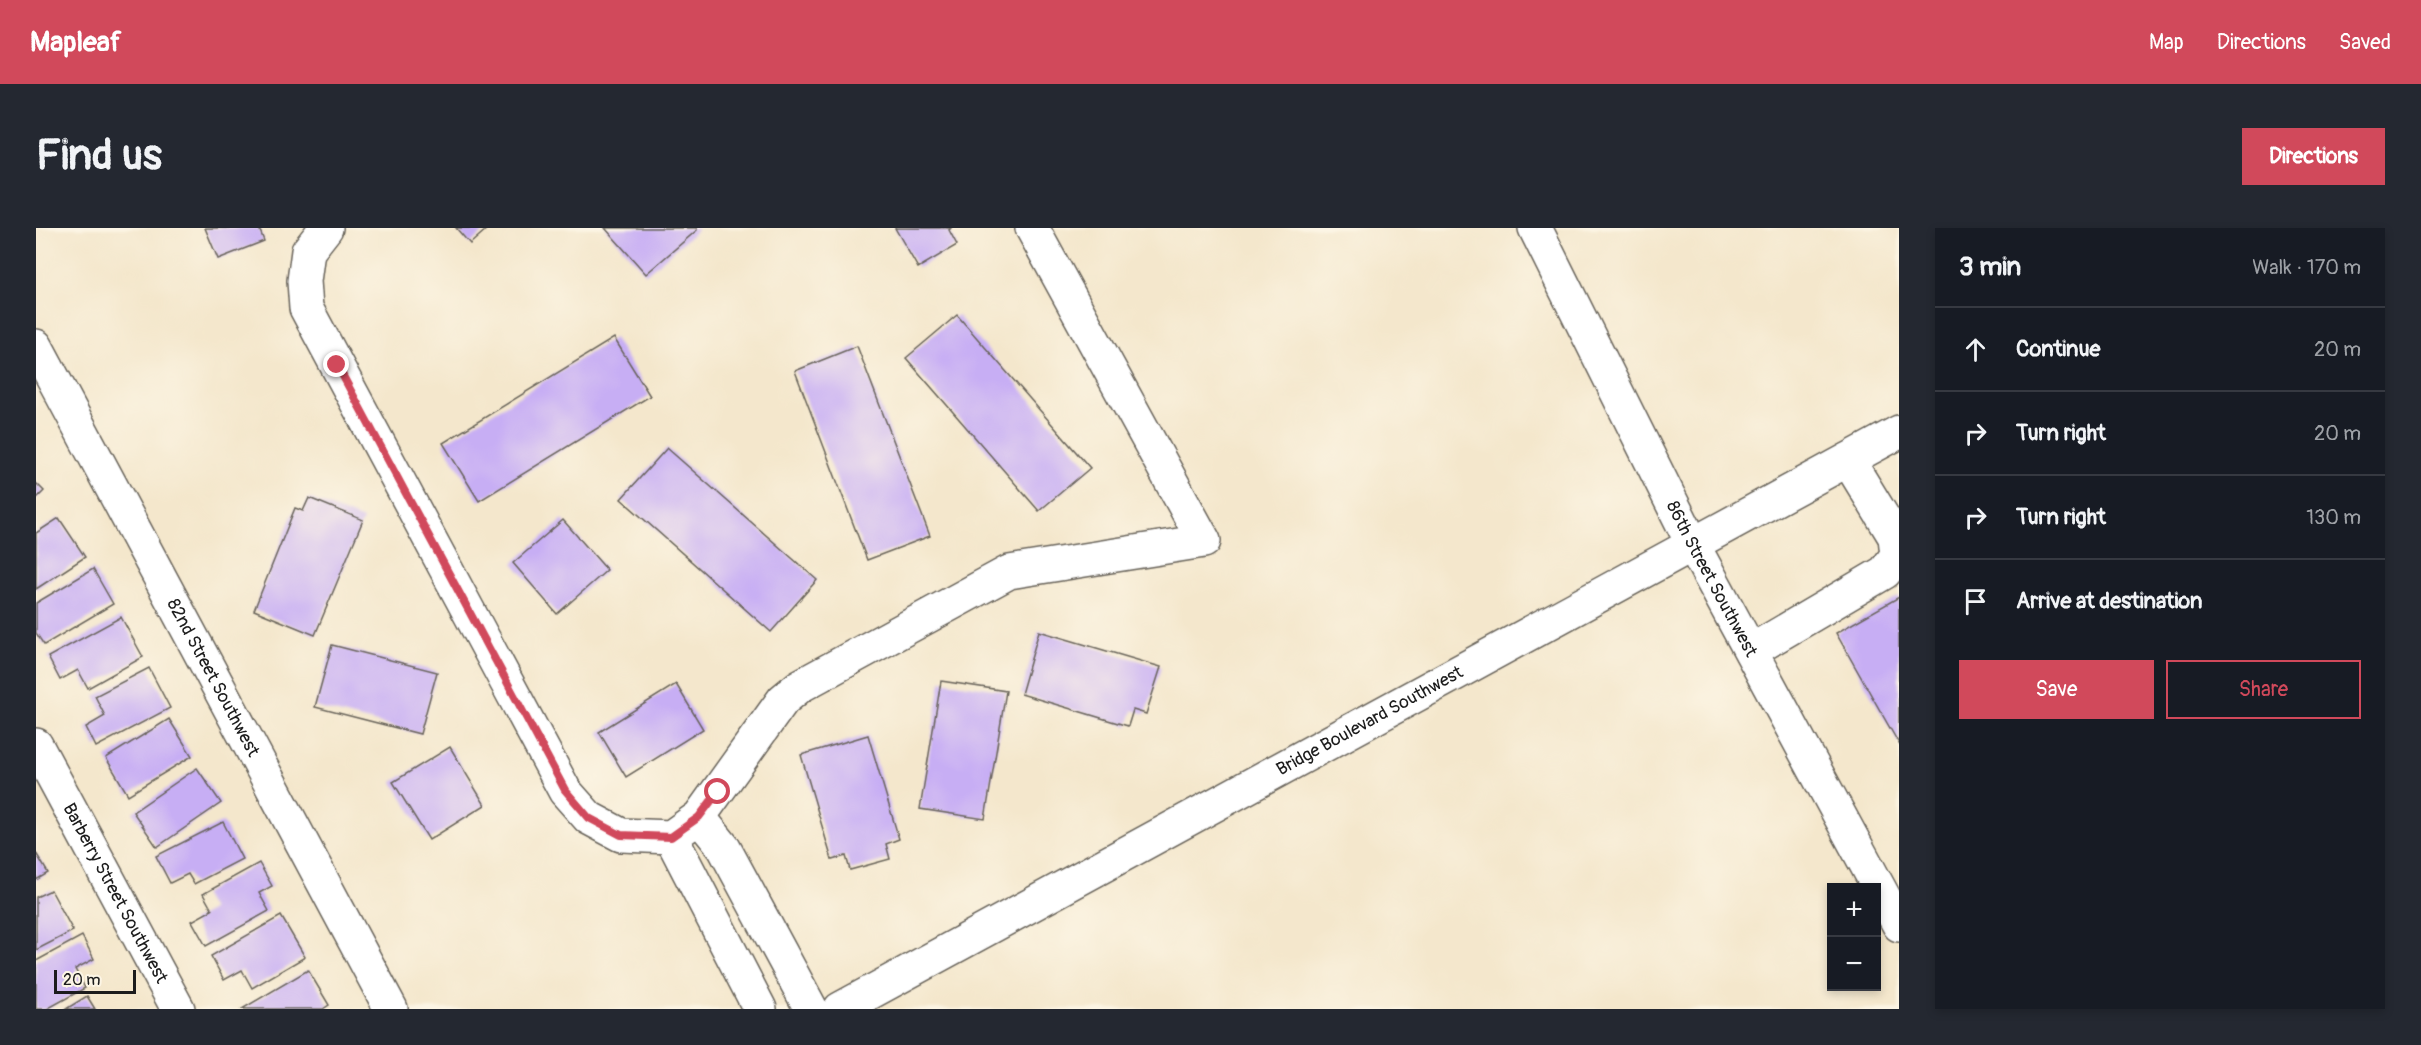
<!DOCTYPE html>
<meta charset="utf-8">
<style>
:root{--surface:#171b24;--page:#242831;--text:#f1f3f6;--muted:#9ea1a6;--line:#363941;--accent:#d1495b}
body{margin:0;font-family:Pangolin,sans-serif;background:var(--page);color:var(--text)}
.controls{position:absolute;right:18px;bottom:18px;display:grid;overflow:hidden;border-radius:0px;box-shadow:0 3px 9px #0003}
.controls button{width:54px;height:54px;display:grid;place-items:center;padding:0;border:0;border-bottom:2px solid var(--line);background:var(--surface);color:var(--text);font:30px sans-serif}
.scale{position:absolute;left:18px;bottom:15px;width:82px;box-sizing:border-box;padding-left:6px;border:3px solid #1c1c1c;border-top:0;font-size:16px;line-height:21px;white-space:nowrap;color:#1c1c1c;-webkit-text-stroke:4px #fcf5e5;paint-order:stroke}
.stop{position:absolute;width:18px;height:18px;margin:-14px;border:4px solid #d1495b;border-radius:50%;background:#fff}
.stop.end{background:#d1495b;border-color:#fff;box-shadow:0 2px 6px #0008}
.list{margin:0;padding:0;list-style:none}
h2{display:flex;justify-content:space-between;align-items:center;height:78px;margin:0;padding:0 24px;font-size:26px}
h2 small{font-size:20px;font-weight:400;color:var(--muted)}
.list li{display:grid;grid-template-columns:39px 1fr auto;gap:18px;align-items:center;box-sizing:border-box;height:84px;padding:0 24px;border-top:2px solid var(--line)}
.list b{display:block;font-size:22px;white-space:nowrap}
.list em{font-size:20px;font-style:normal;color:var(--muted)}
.actions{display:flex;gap:12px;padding:18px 24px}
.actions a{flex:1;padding:14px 0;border:2px solid var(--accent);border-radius:0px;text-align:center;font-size:21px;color:var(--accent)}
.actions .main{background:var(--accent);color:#fff}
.icon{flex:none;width:33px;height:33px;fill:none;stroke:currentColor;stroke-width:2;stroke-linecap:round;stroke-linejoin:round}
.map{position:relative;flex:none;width:1863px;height:781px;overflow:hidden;border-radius:0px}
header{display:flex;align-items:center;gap:36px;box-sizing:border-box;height:84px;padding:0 30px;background:var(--accent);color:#fff}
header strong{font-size:28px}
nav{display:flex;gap:33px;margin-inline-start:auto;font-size:21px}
.intro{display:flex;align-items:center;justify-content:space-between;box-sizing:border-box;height:144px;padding:0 36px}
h1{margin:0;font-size:42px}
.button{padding:15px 27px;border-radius:0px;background:var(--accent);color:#fff;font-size:21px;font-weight:700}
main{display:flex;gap:36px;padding:0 36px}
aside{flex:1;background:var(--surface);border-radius:0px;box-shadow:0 3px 9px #0003}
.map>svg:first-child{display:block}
.building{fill:#c7aef4}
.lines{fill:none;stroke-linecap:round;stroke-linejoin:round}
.minor-casing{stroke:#68635a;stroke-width:36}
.minor{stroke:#fff;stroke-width:33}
.route{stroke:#d1495b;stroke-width:8}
.labels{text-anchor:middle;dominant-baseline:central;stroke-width:5;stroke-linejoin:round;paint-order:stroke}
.street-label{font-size:18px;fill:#1c1c1c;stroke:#fcf5e5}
</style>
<header>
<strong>Mapleaf</strong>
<nav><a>Map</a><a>Directions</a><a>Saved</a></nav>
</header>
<div class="intro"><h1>Find us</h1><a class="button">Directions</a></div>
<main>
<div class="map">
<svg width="1863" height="781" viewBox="0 0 1863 781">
<rect width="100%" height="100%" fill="#fcf5e5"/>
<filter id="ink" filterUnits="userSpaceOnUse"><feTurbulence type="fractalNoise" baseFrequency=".0167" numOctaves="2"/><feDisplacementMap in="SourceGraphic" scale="12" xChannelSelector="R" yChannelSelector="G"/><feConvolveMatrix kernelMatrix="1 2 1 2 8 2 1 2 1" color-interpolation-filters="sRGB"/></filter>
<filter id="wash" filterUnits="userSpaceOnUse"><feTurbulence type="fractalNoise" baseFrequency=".008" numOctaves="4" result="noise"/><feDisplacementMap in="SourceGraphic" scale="24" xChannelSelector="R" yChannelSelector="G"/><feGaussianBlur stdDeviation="1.35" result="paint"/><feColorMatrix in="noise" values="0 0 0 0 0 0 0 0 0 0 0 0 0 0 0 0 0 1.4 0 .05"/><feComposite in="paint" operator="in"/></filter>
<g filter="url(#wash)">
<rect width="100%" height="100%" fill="#f4e7cc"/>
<g id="blocks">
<g class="building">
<path d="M 169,0 L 223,0 L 228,13 L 182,31 Z"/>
<path d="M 420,0 L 452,0 L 434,16 Z"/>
<path d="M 569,0 L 660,0 L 661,2 L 610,46 Z"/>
<path d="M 859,0 L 915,0 L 913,2 L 921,17 L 882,40 Z"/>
<path d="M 921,87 L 1054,240 L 1003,283 L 870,130 Z"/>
<path d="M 578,110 L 614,168 L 443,273 L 407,215 Z"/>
<path d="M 821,118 L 894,308 L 831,332 L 759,143 Z"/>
<path d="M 631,220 L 781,352 L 735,404 L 585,271 Z"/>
<path d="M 0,255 L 8,263 L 0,271 Z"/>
<path d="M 273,270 L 327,292 L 279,407 L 218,382 L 259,280 L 267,283 Z"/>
<path d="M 23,290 L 49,329 L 0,361 L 0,305 Z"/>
<path d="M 527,292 L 571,342 L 521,386 L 477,335 Z"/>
<path d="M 57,341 L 77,376 L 8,417 L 0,405 L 0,375 Z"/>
<path d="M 1863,369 L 1863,516 L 1800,405 Z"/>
<path d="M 85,389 L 107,429 L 52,460 L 42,442 L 24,452 L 12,429 Z"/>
<path d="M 1003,403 L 1125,439 L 1110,486 L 1097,482 L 1092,498 L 985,466 Z"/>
<path d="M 296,417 L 401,444 L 384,506 L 279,479 Z"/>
<path d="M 113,440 L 134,480 L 60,519 L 50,499 L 69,488 L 59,468 Z"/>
<path d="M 905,453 L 970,463 L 949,591 L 884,581 Z"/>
<path d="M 640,456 L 667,501 L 590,549 L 563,504 Z"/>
<path d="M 133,491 L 156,528 L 92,567 L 70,530 Z"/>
<path d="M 832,507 L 863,611 L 850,616 L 854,631 L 814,642 L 810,628 L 796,632 L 765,527 Z"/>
<path d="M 414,519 L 449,577 L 393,612 L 357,554 Z"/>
<path d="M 161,540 L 185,575 L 121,619 L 97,584 Z"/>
<path d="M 187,594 L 206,631 L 158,656 L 152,646 L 134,655 L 120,628 Z"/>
<path d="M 0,625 L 12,645 L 0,652 Z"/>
<path d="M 223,635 L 236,658 L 223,665 L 233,683 L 170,718 L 156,693 L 176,682 L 167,666 Z"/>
<path d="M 15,662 L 37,703 L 0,722 L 0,669 Z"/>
<path d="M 245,688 L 269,729 L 216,760 L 206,742 L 188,752 L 175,728 Z"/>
<path d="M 46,708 L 58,731 L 39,741 L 49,760 L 11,781 L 0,781 L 0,733 Z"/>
<path d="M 272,742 L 293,777 L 287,781 L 206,781 Z"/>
<path d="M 51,768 L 59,781 L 30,781 Z"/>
</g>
</g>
</g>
<g filter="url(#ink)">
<use href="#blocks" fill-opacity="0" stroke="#68635a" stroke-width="1.5"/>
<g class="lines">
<defs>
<g id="minor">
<path d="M 290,0 L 272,23 L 268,53 L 270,80 L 529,563 L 553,590 L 585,607 L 635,609 L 663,589 L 747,472 L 764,458 L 973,344 L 1168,313 L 996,0"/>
<path id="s1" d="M 1499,0 L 1657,317 L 1863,697"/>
<path id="s2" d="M 0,118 L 355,781"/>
<path d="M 1715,423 L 1849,344 L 1861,327 L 1859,309 L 1812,232"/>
<path id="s3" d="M 0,517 L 142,781"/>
<path d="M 663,589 L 688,620 L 775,781"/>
<path d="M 635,609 L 724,781"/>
<path id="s4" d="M 804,781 L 1863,204"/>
</g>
</defs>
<use href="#minor" class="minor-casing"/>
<use href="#minor" class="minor"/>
</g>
</g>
<g class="lines" filter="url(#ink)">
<path class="route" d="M 301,137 L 529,562 L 553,590 L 585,607 L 635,609 L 663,589 L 682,564"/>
</g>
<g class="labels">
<g class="street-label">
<text stroke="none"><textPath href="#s1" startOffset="393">86th Street Southwest</textPath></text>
<text stroke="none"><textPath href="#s2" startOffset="376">82nd Street Southwest</textPath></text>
<text stroke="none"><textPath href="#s4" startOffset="603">Bridge Boulevard Southwest</textPath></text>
<text stroke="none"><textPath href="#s3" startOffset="168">Barberry Street Southwest</textPath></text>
</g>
</g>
</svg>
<div class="controls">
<button>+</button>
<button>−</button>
</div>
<div class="scale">20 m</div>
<div class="stop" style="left:682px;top:564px"></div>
<div class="stop end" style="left:301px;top:137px"></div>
</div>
<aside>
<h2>3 min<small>Walk · 170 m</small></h2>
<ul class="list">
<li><svg class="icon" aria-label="ahead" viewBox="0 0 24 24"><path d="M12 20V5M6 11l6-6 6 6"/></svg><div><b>Continue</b></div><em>20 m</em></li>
<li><svg class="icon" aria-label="right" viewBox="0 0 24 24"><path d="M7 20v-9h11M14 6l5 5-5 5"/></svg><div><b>Turn right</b></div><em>20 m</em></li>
<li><svg class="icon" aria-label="right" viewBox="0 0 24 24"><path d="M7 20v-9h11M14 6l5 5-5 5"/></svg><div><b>Turn right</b></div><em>130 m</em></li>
<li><svg class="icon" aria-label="arrive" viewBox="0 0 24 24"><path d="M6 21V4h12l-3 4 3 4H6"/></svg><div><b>Arrive at destination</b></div></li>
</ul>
<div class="actions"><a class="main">Save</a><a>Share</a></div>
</aside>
</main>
